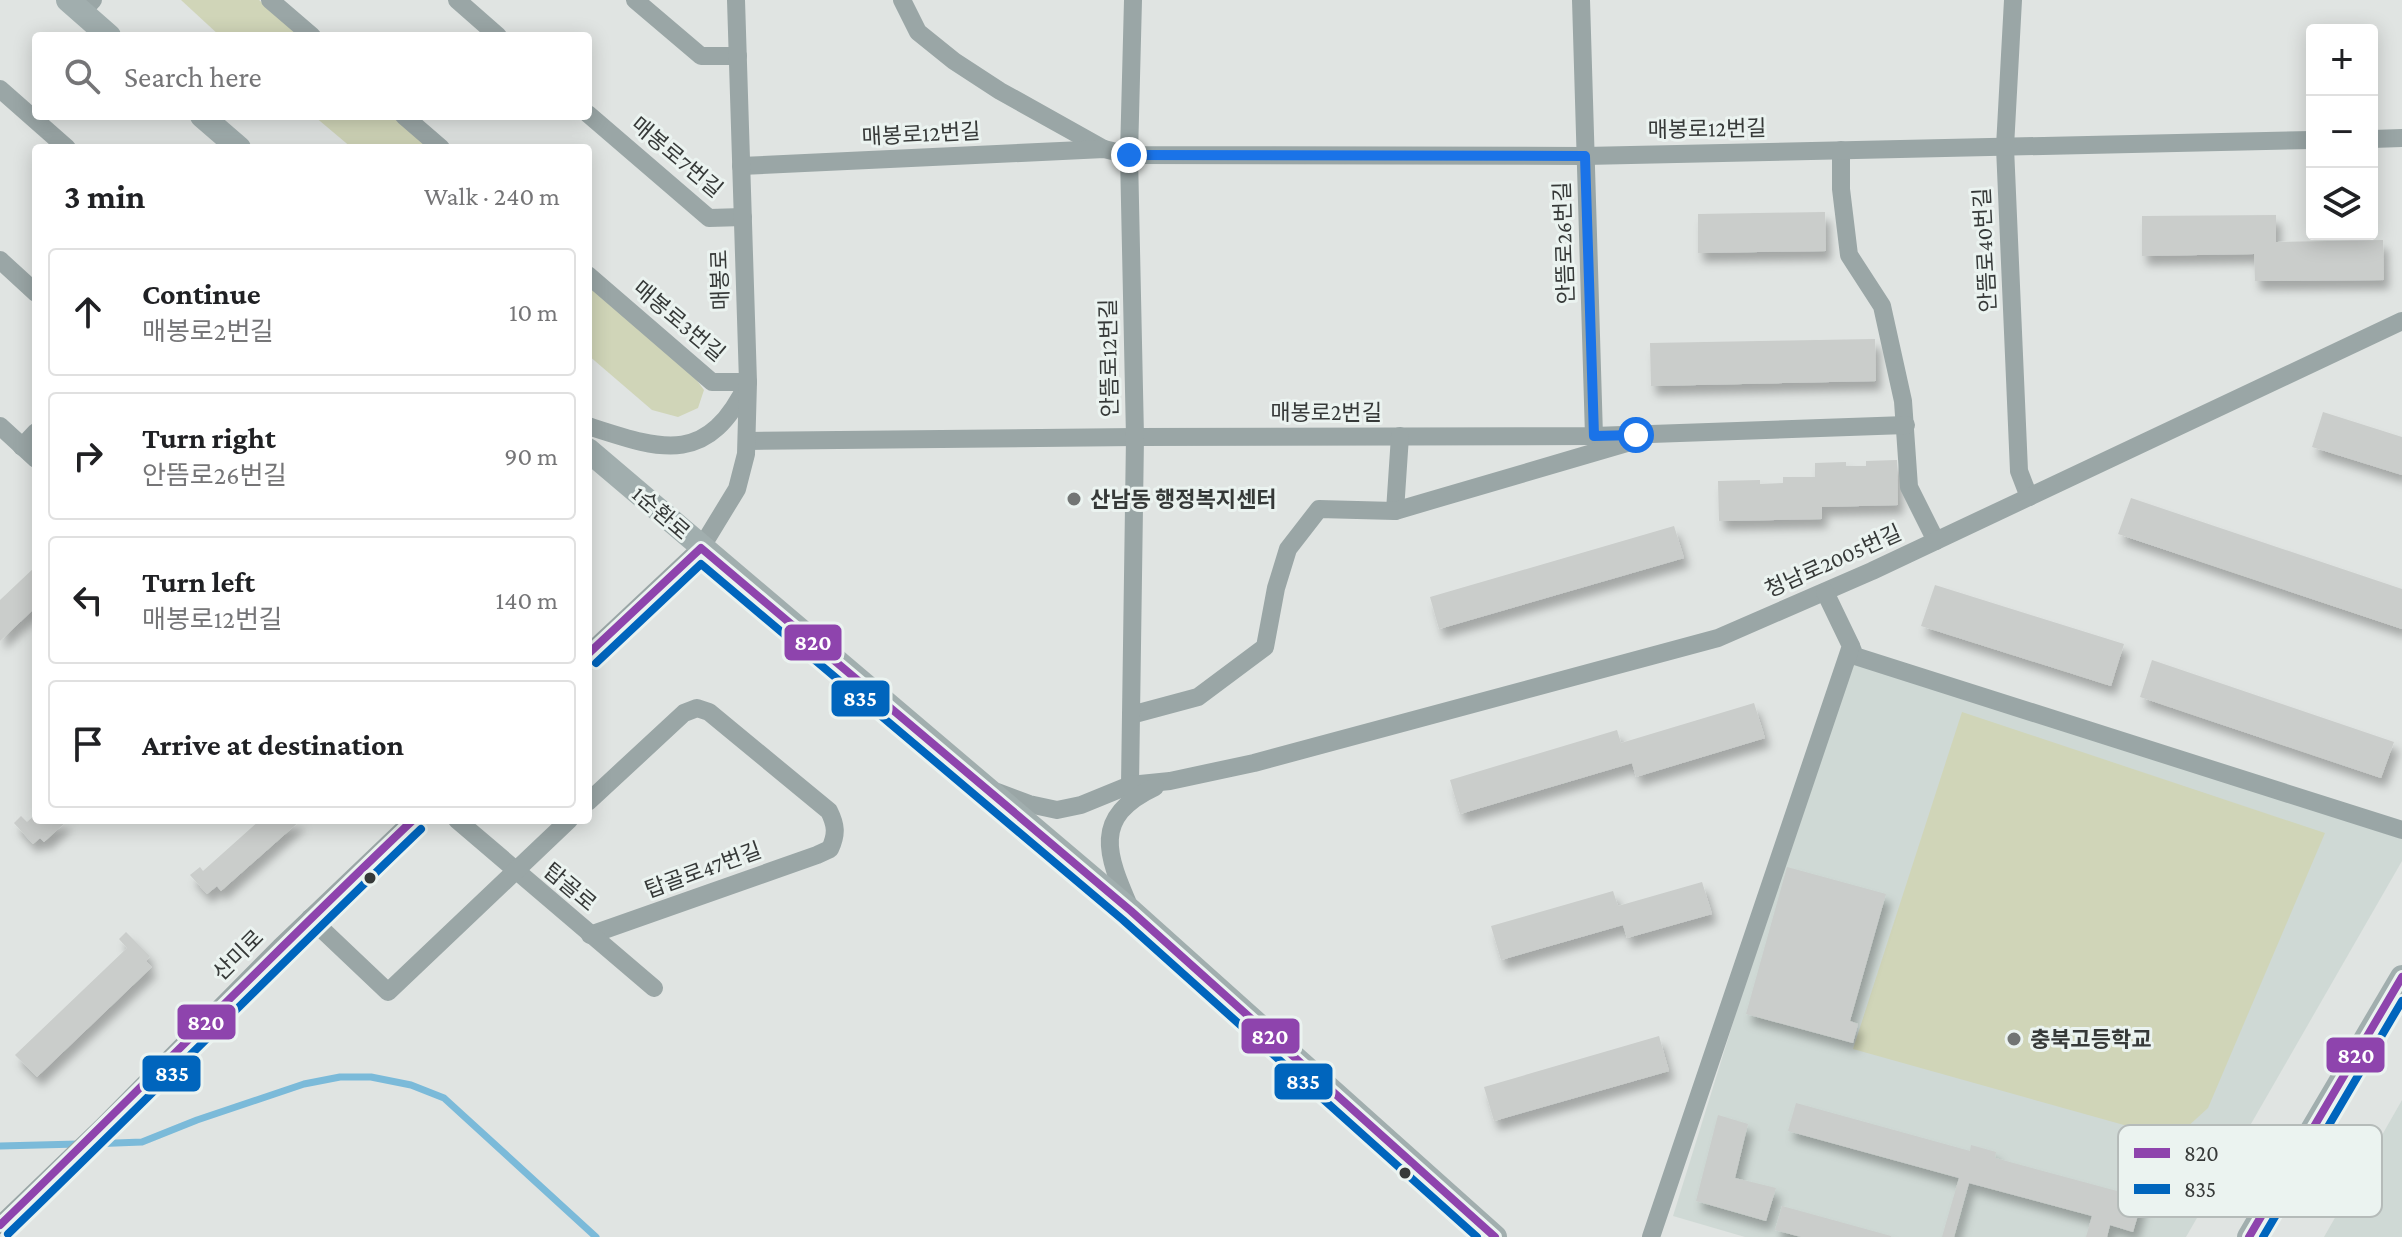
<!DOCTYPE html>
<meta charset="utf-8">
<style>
:root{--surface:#fff;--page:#f6f6f6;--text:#202124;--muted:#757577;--line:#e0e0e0}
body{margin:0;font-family:"Crimson Pro","Noto Sans KR",serif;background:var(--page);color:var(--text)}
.controls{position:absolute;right:24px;top:24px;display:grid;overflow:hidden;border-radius:8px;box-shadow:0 4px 20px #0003}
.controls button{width:72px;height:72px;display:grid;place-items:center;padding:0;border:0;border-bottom:2px solid var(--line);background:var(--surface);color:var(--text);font:40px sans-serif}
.stop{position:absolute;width:24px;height:24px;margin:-18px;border:6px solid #1a73e8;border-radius:50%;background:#fff}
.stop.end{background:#1a73e8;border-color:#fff;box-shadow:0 2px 8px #0008}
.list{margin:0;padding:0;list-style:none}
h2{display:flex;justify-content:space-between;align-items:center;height:104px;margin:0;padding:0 32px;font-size:34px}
h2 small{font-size:26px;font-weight:400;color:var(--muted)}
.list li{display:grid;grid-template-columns:52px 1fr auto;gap:24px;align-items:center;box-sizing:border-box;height:128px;margin:0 16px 16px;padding:0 16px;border:2px solid var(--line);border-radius:8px}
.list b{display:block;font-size:30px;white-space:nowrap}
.list p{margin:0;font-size:26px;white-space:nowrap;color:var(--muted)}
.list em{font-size:26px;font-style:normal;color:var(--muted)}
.icon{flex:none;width:44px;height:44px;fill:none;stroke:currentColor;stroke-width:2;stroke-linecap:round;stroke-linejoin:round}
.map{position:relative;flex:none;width:2402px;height:1237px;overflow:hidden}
.search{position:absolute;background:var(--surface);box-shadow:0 4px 20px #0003;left:32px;top:32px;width:560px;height:88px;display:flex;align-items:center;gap:20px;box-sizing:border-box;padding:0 28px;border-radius:8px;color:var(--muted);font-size:30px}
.panel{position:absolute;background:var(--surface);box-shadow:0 4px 20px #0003;left:32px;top:144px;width:560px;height:680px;border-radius:8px}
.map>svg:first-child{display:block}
.built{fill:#cfd9d5}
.green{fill:#d0d5b8}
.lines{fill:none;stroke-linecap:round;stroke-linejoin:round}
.stream{stroke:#7bbad9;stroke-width:7}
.building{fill:#cacdcb;filter:url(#shadow)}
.street{stroke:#9aa6a6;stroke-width:18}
.secondary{stroke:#a1aeae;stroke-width:24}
.bus-1-casing{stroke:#ebf3f0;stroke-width:14}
.bus-2-casing{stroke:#ebf3f0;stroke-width:14}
.bus-1{stroke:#8e44ad;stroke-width:8}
.bus-2{stroke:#0065bd;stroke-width:8}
.route{stroke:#1a73e8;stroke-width:10}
.poi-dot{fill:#727574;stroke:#ebf3f0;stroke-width:3}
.bus-dot{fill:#363938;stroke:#ebf3f0;stroke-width:3}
.labels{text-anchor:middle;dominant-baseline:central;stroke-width:6;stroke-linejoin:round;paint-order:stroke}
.street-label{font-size:22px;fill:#363938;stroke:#ebf3f0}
.poi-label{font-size:22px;font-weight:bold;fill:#363938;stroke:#ebf3f0;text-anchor:start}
.key{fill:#ebf3f0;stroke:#b5bbb9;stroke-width:2}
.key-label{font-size:22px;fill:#363938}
.line-badge{stroke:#ebf3f0;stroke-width:3}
.badge-label{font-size:22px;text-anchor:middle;font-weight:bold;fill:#fff}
</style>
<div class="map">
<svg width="2402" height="1237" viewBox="0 0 2402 1237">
<defs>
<filter id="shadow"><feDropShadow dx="5" dy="9" stdDeviation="4" flood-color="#0004"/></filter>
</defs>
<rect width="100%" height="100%" fill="#e0e4e2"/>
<g class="built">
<path d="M 1864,663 L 2402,839 L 2402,861 L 2186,1237 L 1745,1237 L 1673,1216 L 1843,669 L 1847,666 Z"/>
<path d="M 2402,1100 L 2402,1237 L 2324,1237 Z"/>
</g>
<g class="green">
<path d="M 181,0 L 259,0 L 301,36 L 220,36 Z"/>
<path d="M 314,116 L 394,116 L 431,148 L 352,148 Z"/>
<path d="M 588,284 L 690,371 L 704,390 L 698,408 L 678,417 L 652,410 L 588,355 Z"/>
<path d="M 1962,712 L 2325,833 L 2208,1108 L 2174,1139 L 1853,1049 Z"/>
</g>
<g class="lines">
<g class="stream">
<path d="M 90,1144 L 142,1142 L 197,1120 L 304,1084 L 340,1077 L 371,1077 L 411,1085 L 444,1098 L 596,1237"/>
<path d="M 0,1146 L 78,1144"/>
</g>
</g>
<g class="building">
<path d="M 1825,212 L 1826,251 L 1698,253 L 1698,214 Z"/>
<path d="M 2276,215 L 2276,242 L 2383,240 L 2384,280 L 2255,281 L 2254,254 L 2142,256 L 2142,216 Z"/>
<path d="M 1875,339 L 1876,381 L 1651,386 L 1650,343 Z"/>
<path d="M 2323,412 L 2402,437 L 2402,475 L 2312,447 Z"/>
<path d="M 1897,460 L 1898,505 L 1822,507 L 1822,519 L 1719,521 L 1718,481 L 1760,480 L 1760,484 L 1783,483 L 1783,477 L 1815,477 L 1815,463 L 1846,462 L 1846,466 L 1866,466 L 1866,461 Z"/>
<path d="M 2131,498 L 2402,589 L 2402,629 L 2118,534 Z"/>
<path d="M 1674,526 L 1684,558 L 1439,629 L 1430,597 Z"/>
<path d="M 36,566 L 36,607 L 0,641 L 0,600 Z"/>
<path d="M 1935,585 L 2124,644 L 2111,686 L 1921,626 Z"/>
<path d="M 2152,660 L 2394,742 L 2381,778 L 2140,697 Z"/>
<path d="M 1754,703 L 1765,738 L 1636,777 L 1632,763 L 1460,814 L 1450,780 L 1617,730 L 1621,743 Z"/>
<path d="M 36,814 L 36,820 L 68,820 L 44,842 L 40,838 L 33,844 L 14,823 L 21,816 L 27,822 Z"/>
<path d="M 260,820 L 301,820 L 221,891 L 217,886 L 207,894 L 190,875 L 200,867 L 203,871 Z"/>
<path d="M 1787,867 L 1886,894 L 1850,1021 L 1858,1024 L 1853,1043 L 1746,1014 Z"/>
<path d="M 1702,882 L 1712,914 L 1627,938 L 1623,925 L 1501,960 L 1491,926 L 1613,891 L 1618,906 Z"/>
<path d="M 126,932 L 150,956 L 146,961 L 152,967 L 37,1077 L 15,1055 L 127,948 L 119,939 Z"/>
<path d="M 1659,1036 L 1669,1071 L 1494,1121 L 1484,1087 Z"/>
<path d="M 1796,1103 L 1970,1151 L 1971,1145 L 1996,1152 L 1995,1158 L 2143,1198 L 2133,1232 L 2110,1225 L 2107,1237 L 2086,1237 L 2092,1216 L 1969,1183 L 1954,1237 L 1942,1237 L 1959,1178 L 1788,1131 Z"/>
<path d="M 1718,1115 L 1748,1124 L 1735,1178 L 1776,1188 L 1766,1221 L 1696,1201 Z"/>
<path d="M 1782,1206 L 1891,1236 L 1891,1237 L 1801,1237 L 1775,1230 Z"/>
</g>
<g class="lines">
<g class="street">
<path d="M 270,0 L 312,36"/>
<path d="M 457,0 L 498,36"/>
<path d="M 635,0 L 701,56 L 738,56"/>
<path d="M 902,0 L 918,32 L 954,61 L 1000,91 L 1104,149"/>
<path d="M 1581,0 L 1594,436"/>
<path d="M 2013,0 L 2005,147 L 2019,471 L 2029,497"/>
<path d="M 82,12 L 93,0"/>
<path d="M 0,89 L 67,148"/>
<path d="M 588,114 L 709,218 L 743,217"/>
<path d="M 404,116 L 441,148"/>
<path d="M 2372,139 L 2402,138"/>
<path d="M 1841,150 L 1841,189 L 1849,255 L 1882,306 L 1903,401 L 1909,487 L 1936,541"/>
<path d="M 741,166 L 1104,149 L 1129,155 L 1585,156 L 2312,140"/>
<path d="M 0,260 L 36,293"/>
<path d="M 588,275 L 712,382 L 748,382 C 708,467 662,450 588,426"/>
<path d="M 0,426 L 36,459"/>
<path d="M 747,441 L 1135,437 L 1594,436 L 1906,425"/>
<path d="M 22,447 L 36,432"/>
<path d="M 1395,511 L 1400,436"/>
<path d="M 1851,646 L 1855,656 L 2402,830"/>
<path d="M 588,654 L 701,548 L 737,489 L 746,454 L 748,382 L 736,0"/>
<path d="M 1131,715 L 1198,697 L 1265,647 L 1276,588 L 1288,549 L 1319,509 L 1395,511 L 1630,442"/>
<path d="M 1130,785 L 1135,437 L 1129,155 L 1133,0"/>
<path d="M 997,792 L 1029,804 L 1057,810 L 1081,805 L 1130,785 L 1170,781 L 1254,763 L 1718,638 L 1872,571 L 2402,321"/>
<path d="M 588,802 L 684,713 L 697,708 L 709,712 L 829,811 C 836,825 837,834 830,849 L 817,855 L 590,935"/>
<path d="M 457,820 L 654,988"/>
<path d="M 1130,908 C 1107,855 1091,817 1155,787"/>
<path d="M 310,918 L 388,992 L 569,820"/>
<path d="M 0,1225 L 101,1128 L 280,947 L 413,820"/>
<path d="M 1651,1237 L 1851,646 L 1825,592"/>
</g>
<g class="secondary">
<path d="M 68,0 L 109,36"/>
<path d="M 202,116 L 239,148"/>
<path d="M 588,450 L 1131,911 L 1495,1237"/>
<path d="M 2249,1237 L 2402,977"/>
</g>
<defs>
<g id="bus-1">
<path d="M 588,654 L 701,548 L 1131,911 L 1495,1237"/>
<path d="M 0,1225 C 139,1091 273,953 413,820"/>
<path d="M 2249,1237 L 2402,977"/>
</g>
<g id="bus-2">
<path d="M 596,663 L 701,564 L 1123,920 L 1477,1237"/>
<path d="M 8,1234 C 147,1100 282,962 421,829"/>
<path d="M 2263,1237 L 2402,1001"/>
</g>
</defs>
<use href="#bus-1" class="bus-1-casing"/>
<use href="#bus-2" class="bus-2-casing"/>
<use href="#bus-1" class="bus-1"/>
<use href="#bus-2" class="bus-2"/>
</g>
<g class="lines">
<path class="route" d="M 1129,155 L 1585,156 L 1594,436 L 1636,435"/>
</g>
<g class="poi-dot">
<circle cx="1074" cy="499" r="8"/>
<circle cx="2014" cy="1039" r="8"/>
</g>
<g class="bus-dot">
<circle cx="370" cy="878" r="7"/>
<circle cx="1405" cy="1173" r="7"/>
</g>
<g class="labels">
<g class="street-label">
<text transform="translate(1707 129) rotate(-1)">매봉로12번길</text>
<text transform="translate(921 134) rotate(-3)">매봉로12번길</text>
<text transform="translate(677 157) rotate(40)">매봉로7번길</text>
<text transform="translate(1564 243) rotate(-92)">안뜸로26번길</text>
<text transform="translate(1985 250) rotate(-93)">안뜸로40번길</text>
<text transform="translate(720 280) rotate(-92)">매봉로</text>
<text transform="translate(679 321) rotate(40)">매봉로3번길</text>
<text transform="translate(1109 358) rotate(-91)">안뜸로12번길</text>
<text x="1326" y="412">매봉로2번길</text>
<text transform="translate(661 513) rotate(41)">1순환로</text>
<text transform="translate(1833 561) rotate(-24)">청남로2005번길</text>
<text transform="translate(703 870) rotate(-20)">탑골로47번길</text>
<text transform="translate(570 887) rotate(40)">탑골로</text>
<text transform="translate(238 955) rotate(-45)">산미로</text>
</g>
<g class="poi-label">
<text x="1090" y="499">산남동 행정복지센터</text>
<text x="2030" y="1039">충북고등학교</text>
</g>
</g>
<rect x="2118" y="1125" width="264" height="92" rx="12" class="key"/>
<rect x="2134" y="1148" width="36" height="10" fill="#8e44ad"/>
<rect x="2134" y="1184" width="36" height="10" fill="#0065bd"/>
<g class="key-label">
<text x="2184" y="1161">820</text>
<text x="2184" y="1197">835</text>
</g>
<g class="line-badge">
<rect x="783" y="623" width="60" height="39" rx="8" fill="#8e44ad"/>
<rect x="830" y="679" width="61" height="39" rx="8" fill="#0065bd"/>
<rect x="176" y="1003" width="61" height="38" rx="8" fill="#8e44ad"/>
<rect x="1240" y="1017" width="61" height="38" rx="8" fill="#8e44ad"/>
<rect x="2325" y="1036" width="61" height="38" rx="8" fill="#8e44ad"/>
<rect x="141" y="1054" width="61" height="39" rx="8" fill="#0065bd"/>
<rect x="1273" y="1062" width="61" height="39" rx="8" fill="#0065bd"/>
</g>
<g class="badge-label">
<text x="813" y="650">820</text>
<text x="860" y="706">835</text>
<text x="206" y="1030">820</text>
<text x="1270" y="1044">820</text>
<text x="2356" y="1063">820</text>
<text x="172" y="1081">835</text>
<text x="1303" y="1089">835</text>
</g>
</svg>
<div class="controls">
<button>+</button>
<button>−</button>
<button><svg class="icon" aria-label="layers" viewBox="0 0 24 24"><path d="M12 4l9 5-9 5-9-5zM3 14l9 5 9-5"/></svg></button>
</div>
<div class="stop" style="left:1636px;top:435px"></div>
<div class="stop end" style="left:1129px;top:155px"></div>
<div class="search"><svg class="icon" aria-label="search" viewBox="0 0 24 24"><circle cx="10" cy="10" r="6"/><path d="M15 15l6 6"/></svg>Search here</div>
<section class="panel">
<h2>3 min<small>Walk · 240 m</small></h2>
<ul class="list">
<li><svg class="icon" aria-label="ahead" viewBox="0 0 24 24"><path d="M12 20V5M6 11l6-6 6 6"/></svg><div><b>Continue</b><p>매봉로2번길</p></div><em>10 m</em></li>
<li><svg class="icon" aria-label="right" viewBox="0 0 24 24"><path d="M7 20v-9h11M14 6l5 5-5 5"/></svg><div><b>Turn right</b><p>안뜸로26번길</p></div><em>90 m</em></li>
<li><svg class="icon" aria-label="left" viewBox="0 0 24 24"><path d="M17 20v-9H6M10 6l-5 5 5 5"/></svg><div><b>Turn left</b><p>매봉로12번길</p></div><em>140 m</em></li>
<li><svg class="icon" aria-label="arrive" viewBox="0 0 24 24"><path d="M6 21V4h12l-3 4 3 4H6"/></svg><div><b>Arrive at destination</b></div></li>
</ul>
</section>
</div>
